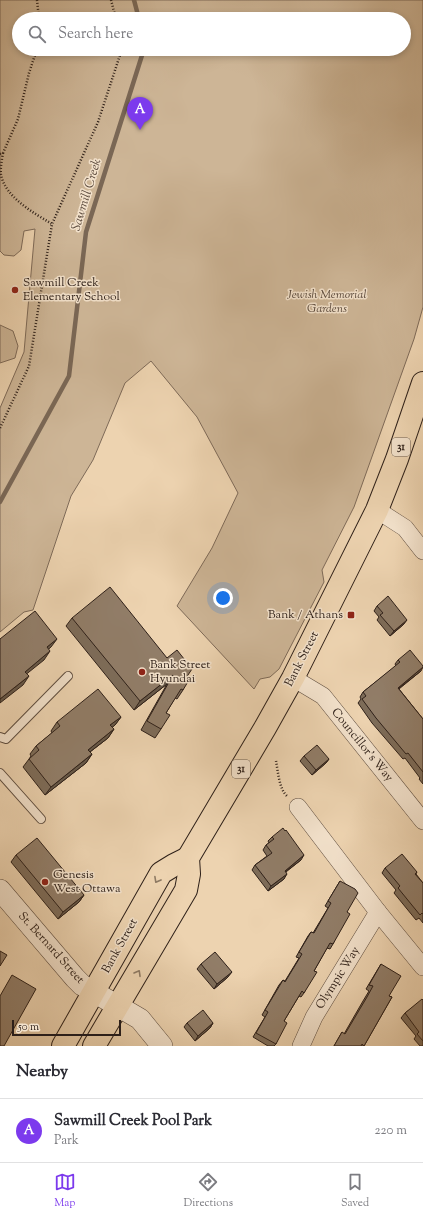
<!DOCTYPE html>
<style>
:root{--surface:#fff;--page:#f7f7f7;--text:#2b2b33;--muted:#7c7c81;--line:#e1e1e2;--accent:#7c3aed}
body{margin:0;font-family:"Sorts Mill Goudy",serif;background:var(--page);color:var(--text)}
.scale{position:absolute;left:12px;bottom:10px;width:109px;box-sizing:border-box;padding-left:4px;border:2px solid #2e2019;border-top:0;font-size:11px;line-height:14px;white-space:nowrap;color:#2e2019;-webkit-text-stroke:3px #f3e2cc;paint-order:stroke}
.you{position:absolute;left:223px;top:598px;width:14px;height:14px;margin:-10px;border:3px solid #fff;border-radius:50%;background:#1a73e8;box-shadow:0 0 0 6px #1a73e833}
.badge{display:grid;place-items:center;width:26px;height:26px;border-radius:50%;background:var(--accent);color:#fff;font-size:13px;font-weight:700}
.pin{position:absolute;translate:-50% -33px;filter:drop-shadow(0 1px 2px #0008)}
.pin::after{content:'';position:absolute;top:21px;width:14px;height:12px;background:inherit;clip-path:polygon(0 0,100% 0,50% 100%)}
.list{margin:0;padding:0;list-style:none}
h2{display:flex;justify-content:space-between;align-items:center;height:52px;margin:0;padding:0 16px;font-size:17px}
h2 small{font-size:13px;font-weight:400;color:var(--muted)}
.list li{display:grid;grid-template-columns:26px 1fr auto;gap:12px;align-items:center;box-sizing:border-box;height:64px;padding:0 16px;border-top:1px solid var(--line)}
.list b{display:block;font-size:15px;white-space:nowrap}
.list p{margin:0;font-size:13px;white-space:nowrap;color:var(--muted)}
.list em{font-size:13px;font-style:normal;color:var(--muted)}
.icon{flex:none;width:22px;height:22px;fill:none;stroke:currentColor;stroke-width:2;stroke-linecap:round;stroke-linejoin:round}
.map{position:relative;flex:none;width:423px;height:1046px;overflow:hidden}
.search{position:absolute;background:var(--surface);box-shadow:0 2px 6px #0003;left:12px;right:12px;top:12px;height:44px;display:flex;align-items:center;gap:10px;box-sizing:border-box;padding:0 14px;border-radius:22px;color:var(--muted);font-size:15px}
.sheet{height:116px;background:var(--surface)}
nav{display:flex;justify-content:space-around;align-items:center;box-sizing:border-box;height:56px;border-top:1px solid var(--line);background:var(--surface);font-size:11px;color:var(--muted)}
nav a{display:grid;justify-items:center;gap:2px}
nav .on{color:var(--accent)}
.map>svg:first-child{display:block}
.green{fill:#cdb596;stroke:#7e6a58;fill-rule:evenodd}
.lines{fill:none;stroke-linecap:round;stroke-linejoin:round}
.stream{stroke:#7a6755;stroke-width:4.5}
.service-casing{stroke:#5e4d3f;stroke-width:10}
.minor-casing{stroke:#5e4d3f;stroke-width:18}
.tertiary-casing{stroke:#5e4d3f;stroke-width:22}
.primary-casing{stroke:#2e2019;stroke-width:24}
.path{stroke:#2e2019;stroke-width:2.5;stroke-dasharray:1 2;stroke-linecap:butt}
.service{stroke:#f3e2cc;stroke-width:8}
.minor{stroke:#f3e2cc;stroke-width:17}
.tertiary{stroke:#f3e2cc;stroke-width:21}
.primary{stroke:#edd3b0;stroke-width:22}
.wall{fill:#7d6c59;stroke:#2e2019}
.shaded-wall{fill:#665849;stroke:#2e2019}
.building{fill:#917d68;stroke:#2e2019}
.oneway{stroke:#8e7a64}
.poi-dot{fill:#8f2418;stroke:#f3e2cc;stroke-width:1.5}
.labels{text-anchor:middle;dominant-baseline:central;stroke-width:3;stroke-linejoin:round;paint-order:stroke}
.shield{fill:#f3e2cc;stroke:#695a4f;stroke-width:1}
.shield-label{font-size:11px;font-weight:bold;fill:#2e2019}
.poi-label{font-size:12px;fill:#2e2019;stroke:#f3e2cc;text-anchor:start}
.park-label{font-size:12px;font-style:italic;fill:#564538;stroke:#f3e2cc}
.street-label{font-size:12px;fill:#2e2019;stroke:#f3e2cc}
.water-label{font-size:13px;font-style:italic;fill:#5a493c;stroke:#f3e2cc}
</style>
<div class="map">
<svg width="423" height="1046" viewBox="0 0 423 1046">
<rect width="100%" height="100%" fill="#edd3b0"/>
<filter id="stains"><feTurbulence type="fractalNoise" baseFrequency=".005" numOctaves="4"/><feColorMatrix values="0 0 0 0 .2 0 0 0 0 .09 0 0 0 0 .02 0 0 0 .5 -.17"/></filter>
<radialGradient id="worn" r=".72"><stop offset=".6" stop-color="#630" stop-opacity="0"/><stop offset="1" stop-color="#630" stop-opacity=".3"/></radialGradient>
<g class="green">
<path d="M 0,0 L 423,0 L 423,307 L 414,339 L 354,507 L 322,570 L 324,582 L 279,669 L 270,677 L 260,679 L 254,689 L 177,606 L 212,548 L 238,493 L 197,417 L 151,361 L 125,383 L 93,460 L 71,496 L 33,610 L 24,612 L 0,632 L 0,408 L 24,352 L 35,229 L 24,231 L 21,250 L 14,256 L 4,255 L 0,251 ZM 19,19 L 404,19 L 404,49 L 19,49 Z"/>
<path d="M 0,325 L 13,331 L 18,346 L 15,358 L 0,363 Z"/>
</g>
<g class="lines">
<g class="stream">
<path d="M 134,0 L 139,19"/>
<path d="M 0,502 L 69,376 L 86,232 L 144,49"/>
</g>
<defs>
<g id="service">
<path d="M 0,737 L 6,739 L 68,676"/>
<path d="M 0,773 L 41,819"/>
</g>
<g id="minor">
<path d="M 377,510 L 405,528 L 423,551"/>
<path d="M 293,678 L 323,696 L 423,821"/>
<path d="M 298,807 L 378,912 L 423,967"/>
<path d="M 301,1046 L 314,1017 L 378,912"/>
</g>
<path id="tertiary" d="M 0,890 L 75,978 L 82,985 L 140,1019 L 162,1046"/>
<g id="primary">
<path d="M 63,1046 L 161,873 L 174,865 L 188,858"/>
<path d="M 94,1046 L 186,890 L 189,874 L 188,858 L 265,728 L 293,678 L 377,510 L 397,459 L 423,383"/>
</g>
</defs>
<use href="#service" class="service-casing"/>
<use href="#minor" class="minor-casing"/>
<use href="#tertiary" class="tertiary-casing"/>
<use href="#primary" class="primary-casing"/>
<g class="path">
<path d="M 37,0 L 39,19"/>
<path d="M 111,0 L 116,19"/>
<path d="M 3,153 C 2,159 0,169 1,175 C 6,198 34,213 52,224"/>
<path d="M 0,154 L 3,153 L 18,119 L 29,73 L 37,49"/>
<path d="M 0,428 L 29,366 L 52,224 L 98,122 L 122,49"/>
<path d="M 276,761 C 278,771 279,789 287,796"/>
</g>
<use href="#service" class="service"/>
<use href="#minor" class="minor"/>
<use href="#tertiary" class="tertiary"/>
<use href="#primary" class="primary"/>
</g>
<g class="wall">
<path d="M 377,606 L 404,624 L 390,636 L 377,620 L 379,617 L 374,611 Z"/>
<path d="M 72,618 L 167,658 L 186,678 L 183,690 L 177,699 L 175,698 L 166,713 L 161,729 L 155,738 L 141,730 L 167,684 L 134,710 L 66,626 Z"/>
<path d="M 398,660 L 421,671 L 399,689 L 423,719 L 423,784 L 419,779 L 420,778 L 405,758 L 403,759 L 372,723 L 358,703 L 361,699 L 360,697 L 363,692 L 396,666 L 395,664 Z"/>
<path d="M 121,717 L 115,725 L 112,727 L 114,729 L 108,738 L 90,752 L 92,754 L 86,763 L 45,795 L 23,767 L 29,759 L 31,756 L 30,754 L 36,746 L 52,733 L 51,731 L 57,722 Z"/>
<path d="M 304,756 L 329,759 L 326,763 L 312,775 L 300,761 Z"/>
<path d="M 272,837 L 301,860 L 286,872 L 284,879 L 268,891 L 252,870 L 255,865 L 267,856 L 263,850 L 266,845 L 269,843 L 268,841 Z"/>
<path d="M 16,855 L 84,895 L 79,902 L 58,919 L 11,862 Z"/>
<path d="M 385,868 L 417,872 L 416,874 L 423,883 L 423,923 L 419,918 L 416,920 L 394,893 L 396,890 L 382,873 Z"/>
<path d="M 340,881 L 347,912 L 333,944 L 330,949 L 327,948 L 314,971 L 304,993 L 301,997 L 299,996 L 284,1021 L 276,1044 L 274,1046 L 268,1046 L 253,1037 L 265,1017 L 262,1015 L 279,985 L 283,980 L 285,981 L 299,958 L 296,957 L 308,936 L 311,932 L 313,933 L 328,908 L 325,906 Z"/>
<path d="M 201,964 L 228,977 L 214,989 L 197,969 Z"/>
<path d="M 381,964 L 389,996 L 392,997 L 364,1046 L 334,1046 L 342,1032 L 344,1034 L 363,1001 L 369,991 L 366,989 Z"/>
<path d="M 423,1000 L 423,1046 L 420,1046 L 414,1039 L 416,1036 L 401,1018 L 405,1013 Z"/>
<path d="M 187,1023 L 213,1023 L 210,1028 L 195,1041 L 184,1027 Z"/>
</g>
<g class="shaded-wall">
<path d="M 407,620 L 404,624 L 390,636 L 394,631 Z"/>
<path d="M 57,639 L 51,647 L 41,656 L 47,647 Z"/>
<path d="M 50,651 L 44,660 L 19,680 L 25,672 Z"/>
<path d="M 423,667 L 421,671 L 394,692 L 398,688 Z"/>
<path d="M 173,675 L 167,684 L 134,710 L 140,701 Z"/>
<path d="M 29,676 L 23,685 L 0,703 L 0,699 Z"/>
<path d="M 121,717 L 115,725 L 104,734 L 110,725 Z"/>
<path d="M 114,729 L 108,738 L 82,758 L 88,750 Z"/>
<path d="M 92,754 L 86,763 L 45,795 L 51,787 Z"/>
<path d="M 329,759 L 326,763 L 312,775 L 316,770 Z"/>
<path d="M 304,855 L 301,860 L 281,875 L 285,871 Z"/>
<path d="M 287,874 L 284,879 L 268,891 L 271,886 Z"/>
<path d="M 84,895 L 79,902 L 58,919 L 63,912 Z"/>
<path d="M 232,972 L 228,977 L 214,989 L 217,984 Z"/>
<path d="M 213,1023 L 210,1028 L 195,1041 L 198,1036 Z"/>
</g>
<g class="building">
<path d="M 110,587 L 167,658 L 177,650 L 192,669 L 186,678 L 189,680 L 183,690 L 181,689 L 166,713 L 170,715 L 161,729 L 147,721 L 173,675 L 140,701 L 72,618 Z"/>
<path d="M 388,596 L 407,620 L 394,631 L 380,615 L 383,613 L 377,606 Z"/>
<path d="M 35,611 L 57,639 L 47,647 L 50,651 L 25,672 L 29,676 L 0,699 L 0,639 Z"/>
<path d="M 410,650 L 423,666 L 423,667 L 398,688 L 423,719 L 423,772 L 408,753 L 406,754 L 376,718 L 362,699 L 366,696 L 363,692 L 400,662 L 398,660 Z"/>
<path d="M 98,689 L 121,717 L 110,725 L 114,729 L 88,750 L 92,754 L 51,787 L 29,759 L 39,750 L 36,746 L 60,726 L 57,722 Z"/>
<path d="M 317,745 L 329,759 L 316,770 L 304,756 Z"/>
<path d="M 283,828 L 285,831 L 286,830 L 304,855 L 285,871 L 287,874 L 271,886 L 255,865 L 272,853 L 266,845 L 274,839 L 272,837 Z"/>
<path d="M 37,838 L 84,895 L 63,912 L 16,855 Z"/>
<path d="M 402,854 L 417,872 L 415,874 L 423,883 L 423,914 L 422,913 L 420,915 L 398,888 L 400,886 L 385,868 Z"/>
<path d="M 340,881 L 355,889 L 358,893 L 347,912 L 350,914 L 333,944 L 330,943 L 314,971 L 317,972 L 304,993 L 302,991 L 284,1021 L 287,1023 L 276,1044 L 256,1033 L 268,1012 L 265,1010 L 283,980 L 285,982 L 302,954 L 299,952 L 311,932 L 314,933 L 331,903 L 328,901 Z"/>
<path d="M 0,951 L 7,955 L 0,966 Z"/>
<path d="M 215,952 L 232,972 L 217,984 L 201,964 Z"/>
<path d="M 381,964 L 401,976 L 389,996 L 392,997 L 364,1046 L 362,1044 L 361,1046 L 334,1046 L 342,1032 L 345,1034 L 367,997 L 373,986 L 369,985 Z"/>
<path d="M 12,975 L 36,989 L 4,1046 L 0,1046 L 0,996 Z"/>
<path d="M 422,999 L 423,1000 L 423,1041 L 417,1034 L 419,1032 L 405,1013 Z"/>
<path d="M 203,1010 L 213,1023 L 198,1036 L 187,1023 Z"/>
</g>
<defs><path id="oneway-chevron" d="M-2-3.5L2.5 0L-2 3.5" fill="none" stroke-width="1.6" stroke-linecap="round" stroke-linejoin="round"/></defs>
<g class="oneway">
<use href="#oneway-chevron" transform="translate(157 880) rotate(119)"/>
<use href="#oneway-chevron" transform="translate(138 973) rotate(-60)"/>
</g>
<g class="poi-dot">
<circle cx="15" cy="290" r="4"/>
<rect x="347" y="611" width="8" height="8" rx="2"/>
<circle cx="142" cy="672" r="4"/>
<circle cx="45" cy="882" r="4"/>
</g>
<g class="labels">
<g class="shield">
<rect x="392" y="438" width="18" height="18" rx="3"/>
<rect x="232" y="760" width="18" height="18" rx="3"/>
</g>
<g class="shield-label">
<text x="401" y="447">31</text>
<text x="241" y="769">31</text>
</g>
<g class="poi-label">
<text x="23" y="283">Sawmill Creek<tspan x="23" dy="14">Elementary School</tspan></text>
<text x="343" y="615" text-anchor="end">Bank / Athans</text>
<text x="150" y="665">Bank Street<tspan x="150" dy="14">Hyundai</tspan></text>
<text x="53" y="875">Genesis<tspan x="53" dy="14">West Ottawa</tspan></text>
</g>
<g class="park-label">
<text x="327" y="295">Jewish Memorial<tspan x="327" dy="14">Gardens</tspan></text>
</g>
<g class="street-label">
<text transform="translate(302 659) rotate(-63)">Bank Street</text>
<text transform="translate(362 745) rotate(51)">Councillor's Way</text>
<text transform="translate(120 946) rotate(-61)">Bank Street</text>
<text transform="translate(51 948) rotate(48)">St. Bernard Street</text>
<text transform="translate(338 978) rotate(-58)">Olympic Way</text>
</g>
<g class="water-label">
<text transform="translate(87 195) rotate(-73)">Sawmill Creek</text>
</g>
</g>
<rect width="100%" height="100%" filter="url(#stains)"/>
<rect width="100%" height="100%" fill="url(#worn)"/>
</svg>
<div class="scale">50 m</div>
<div class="you"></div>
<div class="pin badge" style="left:140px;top:130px">A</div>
<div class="search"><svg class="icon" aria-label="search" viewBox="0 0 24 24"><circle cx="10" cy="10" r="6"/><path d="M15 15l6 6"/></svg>Search here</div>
</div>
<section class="sheet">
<h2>Nearby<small></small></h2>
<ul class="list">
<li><span class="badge">A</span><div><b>Sawmill Creek Pool Park</b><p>Park</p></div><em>220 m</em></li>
</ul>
</section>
<nav>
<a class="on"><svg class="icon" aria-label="map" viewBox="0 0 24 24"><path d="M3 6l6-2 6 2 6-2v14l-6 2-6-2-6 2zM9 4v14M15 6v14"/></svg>Map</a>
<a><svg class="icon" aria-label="directions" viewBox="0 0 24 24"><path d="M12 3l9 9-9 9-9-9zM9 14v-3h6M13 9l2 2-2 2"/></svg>Directions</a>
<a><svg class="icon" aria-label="saved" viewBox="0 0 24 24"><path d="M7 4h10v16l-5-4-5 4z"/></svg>Saved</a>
</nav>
